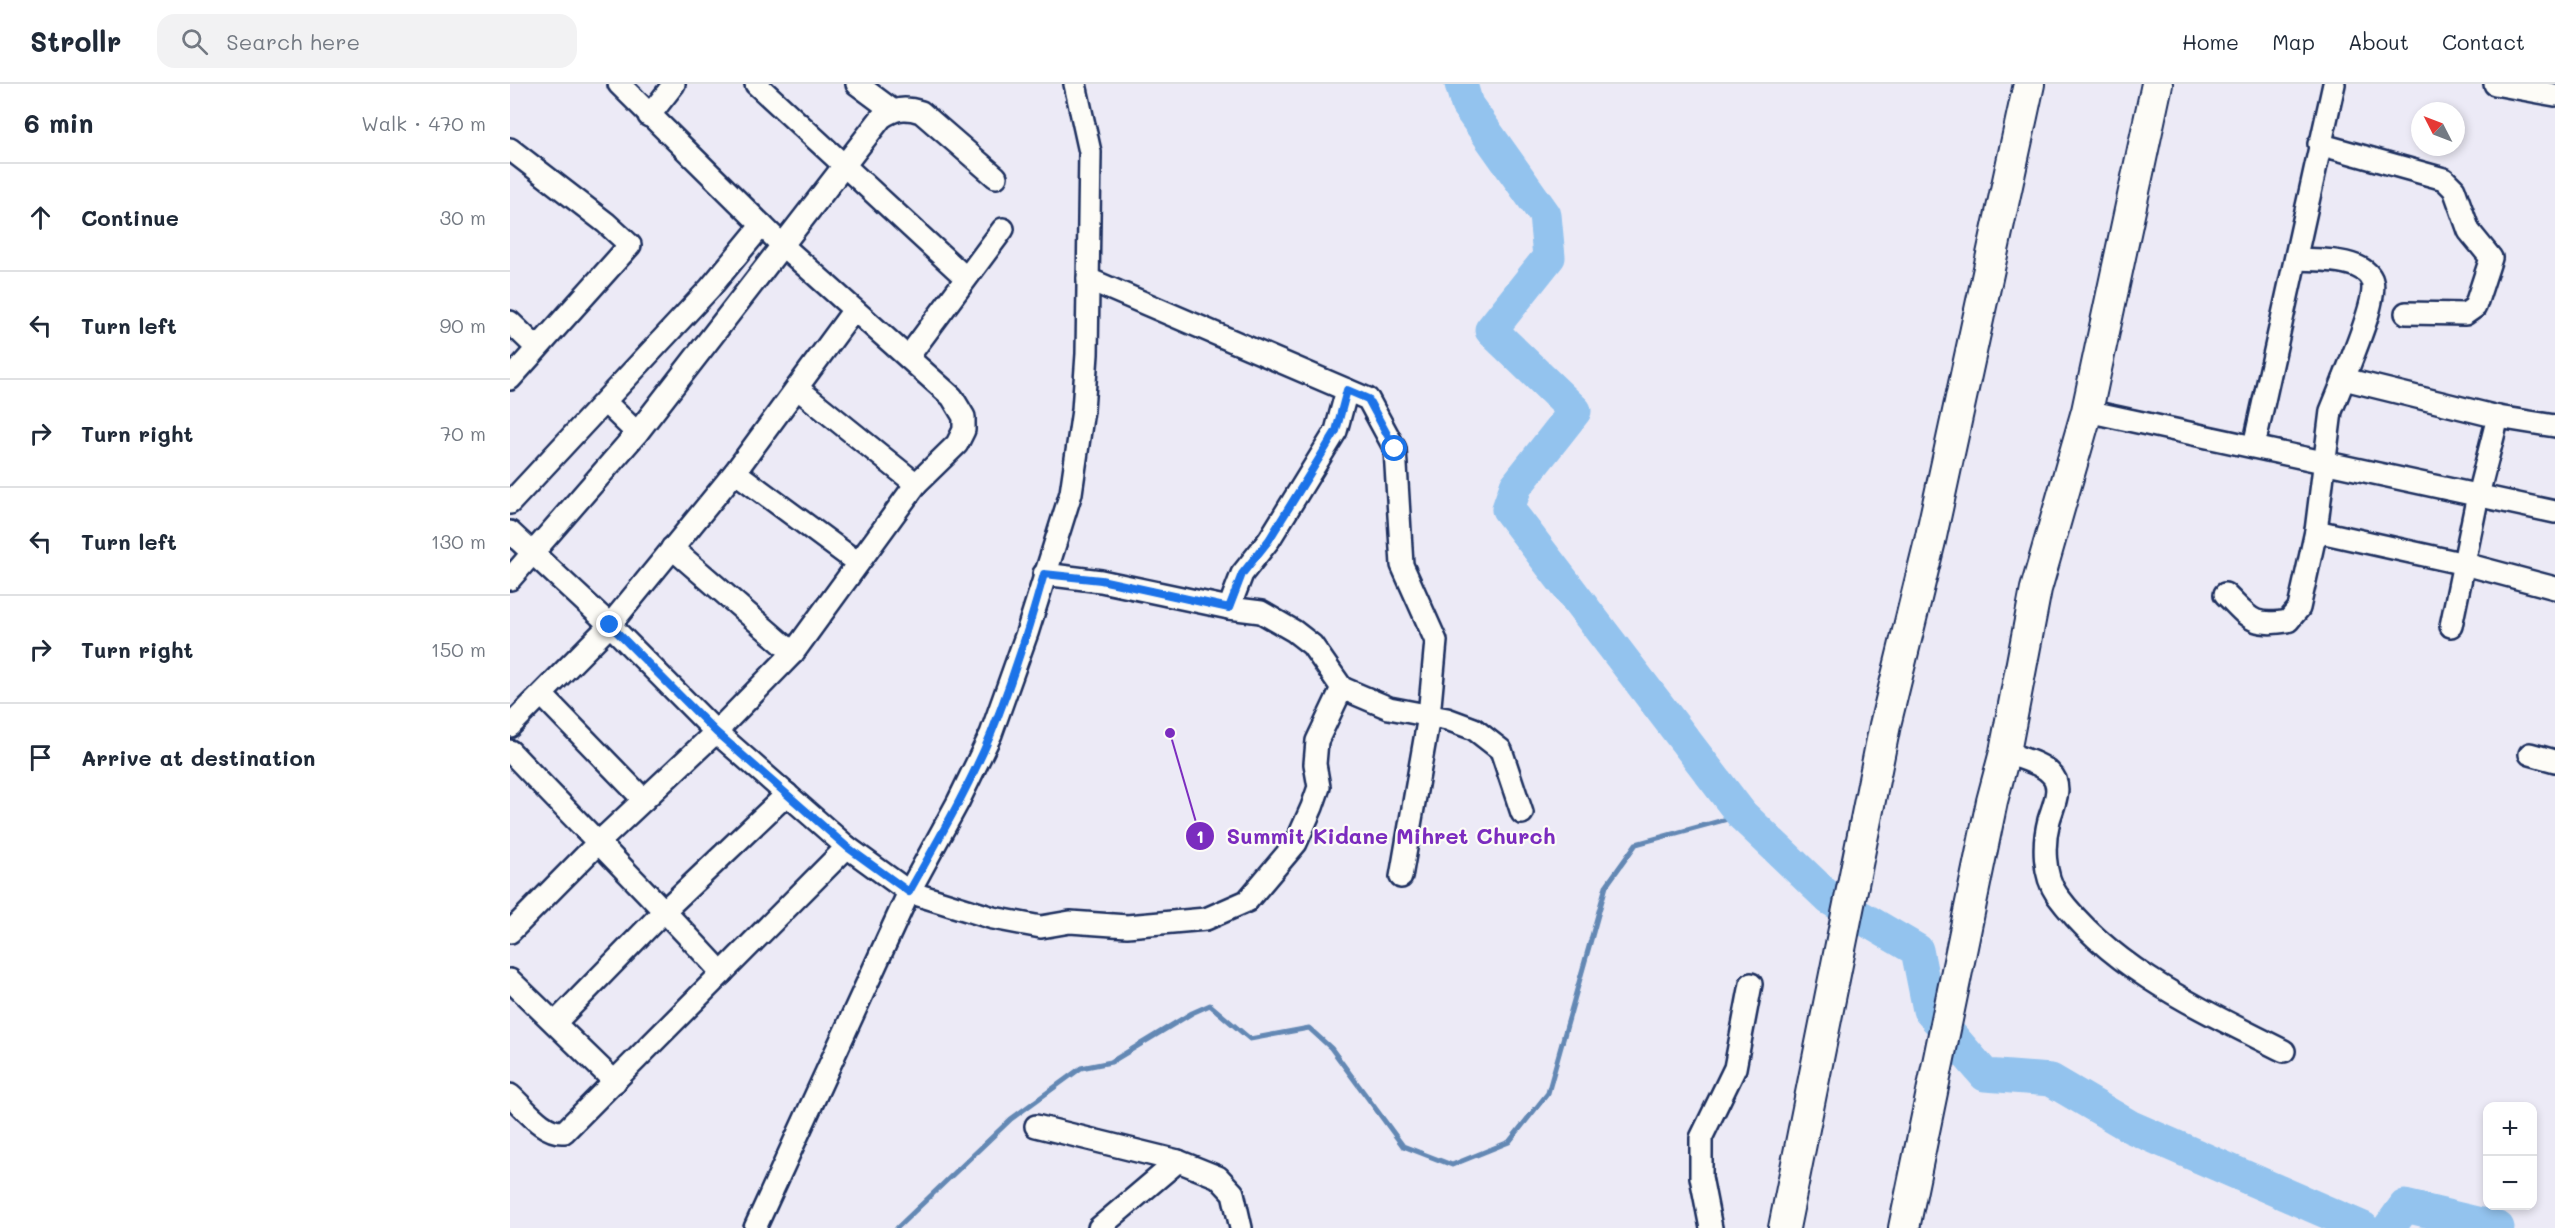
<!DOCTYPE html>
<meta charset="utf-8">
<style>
:root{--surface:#fff;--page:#f2f2f3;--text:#1f2937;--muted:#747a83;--line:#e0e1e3}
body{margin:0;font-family:Mali,sans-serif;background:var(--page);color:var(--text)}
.controls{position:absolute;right:18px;bottom:18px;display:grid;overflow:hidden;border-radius:12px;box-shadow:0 3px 9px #0003}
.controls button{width:54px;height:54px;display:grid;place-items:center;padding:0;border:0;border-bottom:2px solid var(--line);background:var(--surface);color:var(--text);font:30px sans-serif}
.compass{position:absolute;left:1901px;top:18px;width:54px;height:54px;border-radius:50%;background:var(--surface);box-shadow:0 3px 9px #0003;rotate:312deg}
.stop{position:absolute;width:18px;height:18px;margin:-14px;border:4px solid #1a73e8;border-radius:50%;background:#fff}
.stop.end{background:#1a73e8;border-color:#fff;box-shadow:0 2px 6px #0008}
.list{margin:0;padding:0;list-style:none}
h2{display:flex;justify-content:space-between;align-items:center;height:78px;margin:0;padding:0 24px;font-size:26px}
h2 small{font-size:20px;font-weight:400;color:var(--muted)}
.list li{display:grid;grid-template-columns:39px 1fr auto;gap:18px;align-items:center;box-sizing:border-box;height:108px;padding:0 24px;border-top:2px solid var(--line)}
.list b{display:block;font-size:22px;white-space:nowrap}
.list em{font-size:20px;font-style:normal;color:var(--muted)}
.icon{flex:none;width:33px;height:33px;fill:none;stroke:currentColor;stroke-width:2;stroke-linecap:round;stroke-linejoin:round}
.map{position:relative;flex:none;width:2045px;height:1144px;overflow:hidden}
header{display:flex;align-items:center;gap:36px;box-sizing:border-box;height:84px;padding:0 30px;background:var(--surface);border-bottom:2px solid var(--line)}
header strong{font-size:28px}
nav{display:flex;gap:33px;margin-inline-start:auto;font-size:21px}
.search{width:420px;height:54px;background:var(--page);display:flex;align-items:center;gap:15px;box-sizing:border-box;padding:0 21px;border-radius:18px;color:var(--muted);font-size:22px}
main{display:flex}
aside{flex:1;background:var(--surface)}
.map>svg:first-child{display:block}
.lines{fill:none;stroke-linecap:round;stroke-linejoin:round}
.stream{stroke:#6388b4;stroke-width:5}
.river{stroke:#93c3ee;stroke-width:33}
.minor-casing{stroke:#1b2f5e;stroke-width:26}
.highway-casing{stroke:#1b2f5e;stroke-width:34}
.minor{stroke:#fdfcf7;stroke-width:21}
.highway{stroke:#fdfcf7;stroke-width:30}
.route{stroke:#1a73e8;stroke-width:8}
.leader{fill:none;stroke:#7b2cbf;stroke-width:2}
.callout-dot{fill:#7b2cbf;stroke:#fdfcf7;stroke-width:2}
.mark-label{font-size:18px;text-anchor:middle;font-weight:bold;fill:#fff}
.callout-label{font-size:22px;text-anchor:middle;font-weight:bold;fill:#7b2cbf;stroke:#fdfcf7;stroke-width:4.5;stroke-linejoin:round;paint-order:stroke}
</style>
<header>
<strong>Strollr</strong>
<div class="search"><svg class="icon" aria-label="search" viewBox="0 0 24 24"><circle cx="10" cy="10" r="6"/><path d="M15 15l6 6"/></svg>Search here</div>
<nav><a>Home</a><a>Map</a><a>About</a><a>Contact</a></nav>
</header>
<main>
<aside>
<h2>6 min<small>Walk · 470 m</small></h2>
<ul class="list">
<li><svg class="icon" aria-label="ahead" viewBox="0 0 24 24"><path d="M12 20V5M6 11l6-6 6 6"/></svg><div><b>Continue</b></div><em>30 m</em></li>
<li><svg class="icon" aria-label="left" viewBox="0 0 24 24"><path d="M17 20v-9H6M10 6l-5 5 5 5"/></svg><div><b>Turn left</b></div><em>90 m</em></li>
<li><svg class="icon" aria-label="right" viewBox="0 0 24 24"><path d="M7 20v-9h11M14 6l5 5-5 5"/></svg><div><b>Turn right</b></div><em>70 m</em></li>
<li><svg class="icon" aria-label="left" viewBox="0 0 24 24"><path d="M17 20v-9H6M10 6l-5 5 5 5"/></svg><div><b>Turn left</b></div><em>130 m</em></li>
<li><svg class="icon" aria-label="right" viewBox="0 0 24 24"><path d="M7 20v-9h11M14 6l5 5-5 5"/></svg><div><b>Turn right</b></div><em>150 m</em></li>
<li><svg class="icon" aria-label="arrive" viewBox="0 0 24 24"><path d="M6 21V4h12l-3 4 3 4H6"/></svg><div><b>Arrive at destination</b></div></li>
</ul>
</aside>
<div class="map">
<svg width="2045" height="1144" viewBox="0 0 2045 1144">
<rect width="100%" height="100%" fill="#eceaf6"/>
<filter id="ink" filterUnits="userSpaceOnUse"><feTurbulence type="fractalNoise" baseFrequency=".0167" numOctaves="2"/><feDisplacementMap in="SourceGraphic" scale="12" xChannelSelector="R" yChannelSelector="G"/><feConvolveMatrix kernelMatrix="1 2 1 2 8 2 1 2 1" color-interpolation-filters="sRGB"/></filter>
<g filter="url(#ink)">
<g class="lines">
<path class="stream" d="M 387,1144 L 501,1035 L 571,984 L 601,978 L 682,929 L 700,921 L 740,955 L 799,944 L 821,964 L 893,1062 L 942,1081 L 999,1058 L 1038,1009 L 1096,802 L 1126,760 L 1232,731"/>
<g class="river">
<path d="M 951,0 L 957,21 L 1035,131 L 1039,173 L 981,246 L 1065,327 L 1006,402 L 998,425 L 1232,731 L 1320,815 L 1407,866 L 1419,926 L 1475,991 L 1541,996 L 1621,1043 L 1853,1144"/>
<path d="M 1879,1144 L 1895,1122 L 1988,1144"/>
</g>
<defs>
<g id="minor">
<path d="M 246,0 L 456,194"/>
<path d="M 347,0 L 382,26"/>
<path d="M 1985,0 L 2045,11"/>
<path d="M 139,32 L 164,0"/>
<path d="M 1809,60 L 1934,95 L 1944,105 L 1959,147 L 1981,174 L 1965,223 L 1955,230 L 1896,229"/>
<path d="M 0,65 L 96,139 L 120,161 L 0,295"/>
<path d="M 1786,175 C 1806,176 1828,175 1846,182 C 1853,185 1860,190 1862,197 C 1868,215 1841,275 1834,295"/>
<path d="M 578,195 L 837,306 L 826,347 L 759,456 L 732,490 L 719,524"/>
<path d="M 0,238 L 27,264"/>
<path d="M 398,273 L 493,145"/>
<path d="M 287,304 L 406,400"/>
<path d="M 837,306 L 858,315 L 885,365 L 892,481 L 926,557 L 919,632 L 891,793"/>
<path d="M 95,318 L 127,349"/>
<path d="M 1577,327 L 2045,428"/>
<path d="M 1744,362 L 1824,0"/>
<path d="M 225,388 L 348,479"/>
<path d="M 0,419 L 200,204 L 252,141"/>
<path d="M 1806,447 L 1955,480 L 2045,504"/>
<path d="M 0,448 L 100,541 L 206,648 L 337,763 L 399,808 L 483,834 L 531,843 L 560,838 L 617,842 L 696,835 L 737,817 L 786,759 L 802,723 L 809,703 L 805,680 L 807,657 L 832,604"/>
<path d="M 162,464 L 283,569"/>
<path d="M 534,490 L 591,497 L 719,524 L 751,528 L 784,547 L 802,561 L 832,604 L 879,624 L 937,635 L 964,645 L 991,666 L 1012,729"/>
<path d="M 0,495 L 127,349 L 371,34 C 385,24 395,23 411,28 L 486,93"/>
<path d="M 1715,510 C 1740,534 1741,543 1778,537 L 1789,524 L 1806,447 L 1821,327 L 1834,295 L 1988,333 L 2045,342"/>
<path d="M 1941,542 L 1968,411 L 1988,333"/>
<path d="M 32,611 L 134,716"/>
<path d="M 0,642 L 100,541 L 225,388 L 344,226"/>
<path d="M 0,667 C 70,741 143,813 212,889"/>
<path d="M 1495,668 C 1508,674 1530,678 1540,689 C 1554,701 1543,722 1539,736 C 1533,759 1533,791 1547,811 C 1603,887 1693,926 1774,967"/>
<path d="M 2020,670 L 2045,677"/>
<path d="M 0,848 L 87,760 L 206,648 L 283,569 L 406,400 L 447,360 L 454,346 L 454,333 L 442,313 L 272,161 L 109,0"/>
<path d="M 0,896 L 105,998"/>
<path d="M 45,939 L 155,826 L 277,710"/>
<path d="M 0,1011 C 15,1024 33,1050 54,1048 L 337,763"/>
<path d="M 526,1042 L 668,1077 L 708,1093 L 723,1109 L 731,1144"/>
<path d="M 245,1144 L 399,808 L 448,718 L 481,650 L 517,549 L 561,409 L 573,326 L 577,270 L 580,68 L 565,0"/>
<path d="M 589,1144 L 668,1077"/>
<path d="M 1201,1144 L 1191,1093 L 1191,1054 L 1225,984 L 1241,900"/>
</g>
<g id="highway">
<path d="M 1274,1144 L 1375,641 L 1420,457 L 1519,0"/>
<path d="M 1394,1144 L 1482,717 L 1495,668 L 1526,505 L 1577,327 L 1647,0"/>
</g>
</defs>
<use href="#minor" class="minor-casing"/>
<use href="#highway" class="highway-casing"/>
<use href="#minor" class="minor"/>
<use href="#highway" class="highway"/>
</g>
</g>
<g class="lines" filter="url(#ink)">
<path class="route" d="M 100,541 L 206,648 L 337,763 L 399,808 C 428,756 458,705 481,650 C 502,598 519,544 534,490 L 591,496 L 719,524 L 732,490 L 759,456 L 826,347 L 837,306 L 858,315 L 885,365"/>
</g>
<path class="leader" d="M660 649L690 752"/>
<g class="callout-dot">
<circle cx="660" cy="649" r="6"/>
<circle cx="690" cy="752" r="15"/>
</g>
<g class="mark-label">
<text x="690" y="759">1</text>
</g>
<g class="callout-label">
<text x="881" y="760">Summit Kidane Mihret Church</text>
</g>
</svg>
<div class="controls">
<button>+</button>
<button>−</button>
</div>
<svg class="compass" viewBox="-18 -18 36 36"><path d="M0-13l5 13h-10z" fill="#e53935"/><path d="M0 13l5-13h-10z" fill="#747a83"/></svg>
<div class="stop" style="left:885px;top:365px"></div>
<div class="stop end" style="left:100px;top:541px"></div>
</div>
</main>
